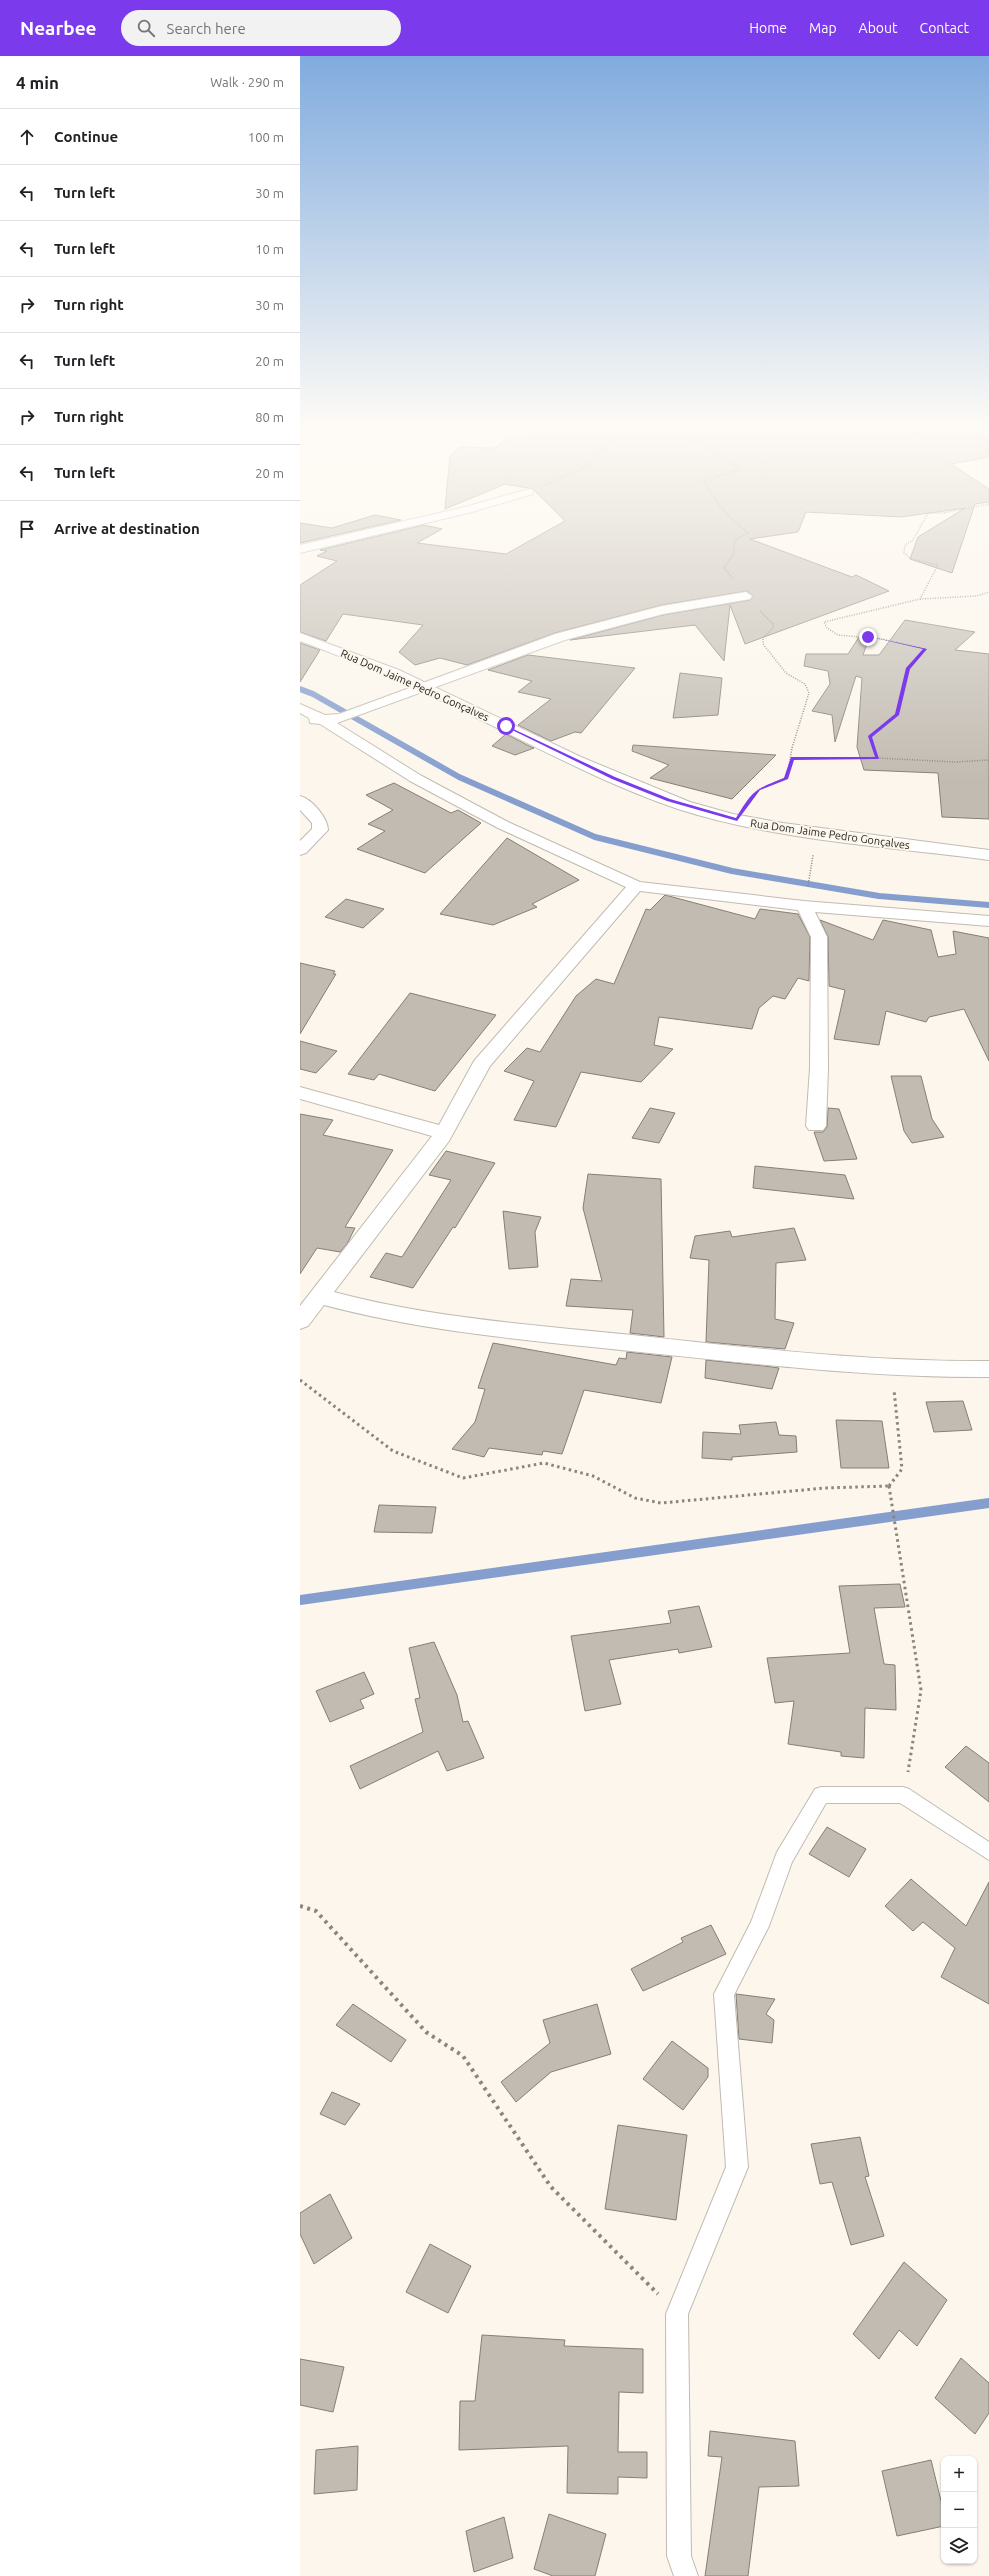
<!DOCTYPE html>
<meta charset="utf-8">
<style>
:root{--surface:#fff;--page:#f2f2f2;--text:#202124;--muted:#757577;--line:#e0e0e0;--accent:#7c3aed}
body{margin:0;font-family:Ubuntu,sans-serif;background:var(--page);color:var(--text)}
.controls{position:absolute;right:12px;bottom:12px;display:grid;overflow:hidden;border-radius:8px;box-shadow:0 1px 3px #0004}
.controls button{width:36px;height:36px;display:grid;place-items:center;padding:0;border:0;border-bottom:1px solid var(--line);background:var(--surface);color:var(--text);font:20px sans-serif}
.stop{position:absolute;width:12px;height:12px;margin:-9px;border:3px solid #7c3aed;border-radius:50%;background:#fff}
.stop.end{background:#7c3aed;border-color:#fff;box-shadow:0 1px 4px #0008}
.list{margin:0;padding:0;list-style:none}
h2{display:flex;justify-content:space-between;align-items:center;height:52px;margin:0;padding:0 16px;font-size:17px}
h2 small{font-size:13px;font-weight:400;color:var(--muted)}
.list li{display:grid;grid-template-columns:26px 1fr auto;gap:12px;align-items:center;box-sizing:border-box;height:56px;padding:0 16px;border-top:1px solid var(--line)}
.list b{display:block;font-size:15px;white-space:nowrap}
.list em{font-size:13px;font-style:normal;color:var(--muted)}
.icon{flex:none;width:22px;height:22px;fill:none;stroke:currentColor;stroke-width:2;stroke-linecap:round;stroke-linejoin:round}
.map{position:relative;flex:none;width:689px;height:2520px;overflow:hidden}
header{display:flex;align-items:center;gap:24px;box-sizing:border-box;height:56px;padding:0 20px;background:var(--accent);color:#fff}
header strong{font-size:19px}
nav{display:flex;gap:22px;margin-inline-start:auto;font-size:14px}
.search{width:280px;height:36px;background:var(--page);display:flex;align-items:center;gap:10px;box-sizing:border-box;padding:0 14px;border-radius:22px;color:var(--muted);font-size:15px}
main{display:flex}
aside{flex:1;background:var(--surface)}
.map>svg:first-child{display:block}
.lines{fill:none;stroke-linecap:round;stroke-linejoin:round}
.stream-far1{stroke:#859ece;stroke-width:6}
.stream{stroke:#859ece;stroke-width:10}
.building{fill:#c1bbb1;stroke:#857f76}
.lane-casing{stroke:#c1bbb1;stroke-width:2}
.street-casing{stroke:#c1bbb1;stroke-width:2}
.secondary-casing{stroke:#c1bbb1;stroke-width:2}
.path-far2{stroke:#88847e;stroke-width:1.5;stroke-dasharray:1 1.5;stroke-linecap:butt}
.path-far1{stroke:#88847e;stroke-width:3;stroke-dasharray:2.5 3.5;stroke-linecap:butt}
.path{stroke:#88847e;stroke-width:4;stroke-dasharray:3 4.5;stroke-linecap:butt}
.lane{fill:#fff;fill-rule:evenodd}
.street{fill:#fff;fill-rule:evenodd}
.secondary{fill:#fff;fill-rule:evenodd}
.route{fill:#7c3aed}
.labels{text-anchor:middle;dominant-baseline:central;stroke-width:4;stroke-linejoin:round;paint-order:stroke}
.far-street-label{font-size:11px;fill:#211f1b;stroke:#fcf6ec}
</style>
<header>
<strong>Nearbee</strong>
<div class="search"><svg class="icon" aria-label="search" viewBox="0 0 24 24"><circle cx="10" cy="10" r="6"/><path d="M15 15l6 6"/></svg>Search here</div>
<nav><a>Home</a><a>Map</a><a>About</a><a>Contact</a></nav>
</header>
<main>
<aside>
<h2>4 min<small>Walk · 290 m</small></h2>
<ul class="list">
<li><svg class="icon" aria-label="ahead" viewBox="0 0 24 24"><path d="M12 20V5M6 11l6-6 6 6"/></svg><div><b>Continue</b></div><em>100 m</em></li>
<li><svg class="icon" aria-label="left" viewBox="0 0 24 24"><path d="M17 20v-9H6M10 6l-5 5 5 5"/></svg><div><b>Turn left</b></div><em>30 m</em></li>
<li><svg class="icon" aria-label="left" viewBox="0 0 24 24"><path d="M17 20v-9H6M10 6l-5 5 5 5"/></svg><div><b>Turn left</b></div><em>10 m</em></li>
<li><svg class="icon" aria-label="right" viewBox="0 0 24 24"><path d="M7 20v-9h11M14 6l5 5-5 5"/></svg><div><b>Turn right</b></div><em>30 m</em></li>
<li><svg class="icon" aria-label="left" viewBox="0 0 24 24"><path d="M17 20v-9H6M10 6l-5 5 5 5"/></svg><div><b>Turn left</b></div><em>20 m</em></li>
<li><svg class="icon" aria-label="right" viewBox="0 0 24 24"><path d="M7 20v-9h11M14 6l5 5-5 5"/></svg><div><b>Turn right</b></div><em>80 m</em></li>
<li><svg class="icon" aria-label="left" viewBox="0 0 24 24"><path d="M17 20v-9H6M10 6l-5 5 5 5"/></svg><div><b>Turn left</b></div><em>20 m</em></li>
<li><svg class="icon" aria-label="arrive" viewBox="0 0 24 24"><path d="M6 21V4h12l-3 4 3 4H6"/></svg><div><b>Arrive at destination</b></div></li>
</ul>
</aside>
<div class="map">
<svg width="689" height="2520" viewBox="0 0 689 2520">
<rect width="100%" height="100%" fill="#fcf6ec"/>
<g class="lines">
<path class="stream-far1" d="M 0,633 L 13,638 L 159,721 L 295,781 L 432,815 L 579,840 L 689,849"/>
<path class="stream" d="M 0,1544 L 689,1447"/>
</g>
<g class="building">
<path d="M 230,373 L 596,373 L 610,376 L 678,373 L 689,385 L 689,401 L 651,408 L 689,433 L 689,446 L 675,448 L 652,517 L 610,503 L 618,481 L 665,452 L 601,461 L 506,456 L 498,476 L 450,483 L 552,521 L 556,519 L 589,535 L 445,588 L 430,549 L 424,605 L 395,569 L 270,584 L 363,559 L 450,544 L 453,540 L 447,535 L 362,549 L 255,577 L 167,609 L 140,602 L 115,609 L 99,596 L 123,569 L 43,558 L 26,585 L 0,576 L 0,529 L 37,505 L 17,500 L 27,495 L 20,494 L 124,469 L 142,473 L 117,487 L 206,498 L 265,465 L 233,433 L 205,428 L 145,453 L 150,400 L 159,391 L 196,392 L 208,380 L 222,382 Z"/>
<path d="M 75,459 L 101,464 L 0,487 L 0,467 L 32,472 Z"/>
<path d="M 605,564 L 675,576 L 655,594 L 689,598 L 689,763 L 642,761 L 638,717 L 564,714 L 557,691 L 562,622 L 556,620 L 535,686 L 532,659 L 512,655 L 530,628 L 528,615 L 504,610 L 506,598 L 548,598 L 561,578 L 569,582 L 563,599 L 579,599 Z"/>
<path d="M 0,587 L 20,594 L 0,626 Z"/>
<path d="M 228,599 L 335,612 L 281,677 L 275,676 L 251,685 L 218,669 L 251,643 L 218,636 L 232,625 L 188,614 Z"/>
<path d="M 380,617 L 422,622 L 418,659 L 373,662 Z"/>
<path d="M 206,678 L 229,690 L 234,692 L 215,699 L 192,690 Z"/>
<path d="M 333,689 L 476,699 L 432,743 L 350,722 L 369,709 L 332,695 Z"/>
<path d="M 94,727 L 151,757 L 158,754 L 181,767 L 125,817 L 57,793 L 85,775 L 68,768 L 93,754 L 66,739 Z"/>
<path d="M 207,782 L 279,824 L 232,848 L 237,851 L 193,869 L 140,858 Z"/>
<path d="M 365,839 L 455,863 L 460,853 L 498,858 L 510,881 L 509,925 L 498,922 L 485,943 L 473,940 L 459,952 L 452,973 L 359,961 L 354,989 L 373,993 L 341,1026 L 281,1016 L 256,1071 L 214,1064 L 234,1025 L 204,1015 L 227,992 L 240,996 L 276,940 L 296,923 L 314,928 L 346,853 L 350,854 Z"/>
<path d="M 46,843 L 84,853 L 63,872 L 25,861 Z"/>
<path d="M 520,864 L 573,884 L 583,864 L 631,874 L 638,901 L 656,898 L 653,875 L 689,882 L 689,1005 L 664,953 L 629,961 L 626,966 L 586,955 L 579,989 L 534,983 L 545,934 L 529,930 L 528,881 Z"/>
<path d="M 0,907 L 35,915 L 33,918 L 36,918 L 0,978 Z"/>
<path d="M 110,937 L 196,959 L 135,1035 L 79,1018 L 74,1024 L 48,1018 Z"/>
<path d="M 0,985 L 37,995 L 16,1017 L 0,1013 Z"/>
<path d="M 591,1020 L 621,1020 L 632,1063 L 644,1081 L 612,1087 L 604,1075 Z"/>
<path d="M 350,1052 L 375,1057 L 359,1087 L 332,1082 Z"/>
<path d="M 528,1052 L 539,1053 L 557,1103 L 524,1105 L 514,1076 L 523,1076 L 527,1071 Z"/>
<path d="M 0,1058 L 33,1064 L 23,1079 L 93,1094 L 45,1171 L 55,1172 L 47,1188 L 40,1196 L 17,1192 L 0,1218 Z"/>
<path d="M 146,1095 L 195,1107 L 155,1172 L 153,1171 L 113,1232 L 70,1221 L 86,1197 L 102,1201 L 151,1124 L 129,1119 Z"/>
<path d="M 455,1110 L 545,1119 L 554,1143 L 453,1132 Z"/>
<path d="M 288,1118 L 361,1123 L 364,1281 L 330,1277 L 333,1254 L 266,1250 L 271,1223 L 302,1225 L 283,1152 Z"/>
<path d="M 203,1155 L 241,1161 L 235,1176 L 238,1211 L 209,1213 Z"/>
<path d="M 494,1172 L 506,1204 L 476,1207 L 475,1263 L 494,1267 L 485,1293 L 406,1286 L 409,1204 L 390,1202 L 395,1180 L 430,1175 L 432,1181 Z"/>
<path d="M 193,1287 L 316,1309 L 319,1302 L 326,1303 L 327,1296 L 372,1301 L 361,1347 L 284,1334 L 262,1398 L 243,1395 L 242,1399 L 189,1392 L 184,1401 L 152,1393 L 175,1366 L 185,1333 L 178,1332 Z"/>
<path d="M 406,1304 L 464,1310 L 479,1312 L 472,1333 L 405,1322 Z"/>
<path d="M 663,1345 L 672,1374 L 634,1376 L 626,1346 Z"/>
<path d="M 536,1364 L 582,1365 L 589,1412 L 541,1412 Z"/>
<path d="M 476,1366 L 479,1379 L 496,1380 L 497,1396 L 432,1401 L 432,1404 L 402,1402 L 403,1376 L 441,1378 L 439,1369 Z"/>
<path d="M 79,1449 L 136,1451 L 132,1477 L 74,1476 Z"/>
<path d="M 600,1528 L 605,1551 L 574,1552 L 584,1608 L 595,1609 L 596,1654 L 565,1652 L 564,1702 L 541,1700 L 541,1696 L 488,1688 L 494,1645 L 475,1647 L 467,1602 L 550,1597 L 539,1530 Z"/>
<path d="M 399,1550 L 412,1591 L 379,1597 L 378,1593 L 309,1604 L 321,1648 L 285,1655 L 271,1580 L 371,1567 L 368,1555 Z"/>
<path d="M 134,1586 L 157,1639 L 163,1666 L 168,1665 L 184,1702 L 147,1715 L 138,1695 L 60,1733 L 50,1710 L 123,1676 L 115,1643 L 120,1642 L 109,1592 Z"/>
<path d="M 64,1616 L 74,1638 L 60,1644 L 64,1652 L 30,1666 L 16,1635 Z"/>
<path d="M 666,1690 L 689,1707 L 689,1746 L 645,1711 Z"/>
<path d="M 527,1771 L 566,1793 L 549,1821 L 509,1798 Z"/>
<path d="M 611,1823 L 666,1870 L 689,1826 L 689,1948 L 641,1921 L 655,1892 L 623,1866 L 613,1875 L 585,1850 Z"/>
<path d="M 411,1869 L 426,1898 L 343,1935 L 331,1913 L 383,1886 L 381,1882 Z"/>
<path d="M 436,1938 L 475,1943 L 466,1958 L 474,1964 L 472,1987 L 439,1983 Z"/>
<path d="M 53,1948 L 106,1984 L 91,2006 L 36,1969 Z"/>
<path d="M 297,1948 L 311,1998 L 251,2016 L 216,2046 L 201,2026 L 250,1987 L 243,1964 Z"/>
<path d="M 372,1985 L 408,2012 L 408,2021 L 383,2054 L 343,2023 Z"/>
<path d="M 32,2036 L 60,2048 L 45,2069 L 20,2058 Z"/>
<path d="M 318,2069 L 387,2079 L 376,2164 L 305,2153 Z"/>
<path d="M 560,2081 L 569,2120 L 565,2121 L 584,2180 L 551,2189 L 532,2126 L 520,2128 L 511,2088 Z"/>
<path d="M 30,2138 L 52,2182 L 14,2208 L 0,2178 L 0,2157 Z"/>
<path d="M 130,2188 L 171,2210 L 148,2257 L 106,2236 Z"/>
<path d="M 604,2206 L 647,2244 L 617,2290 L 599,2274 L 579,2303 L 553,2278 Z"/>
<path d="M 182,2279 L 265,2284 L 264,2290 L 343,2293 L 343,2337 L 319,2336 L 318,2396 L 347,2396 L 347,2422 L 318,2421 L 318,2438 L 267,2437 L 268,2390 L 159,2394 L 160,2345 L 175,2345 Z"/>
<path d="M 661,2302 L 689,2327 L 689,2357 L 675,2378 L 635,2342 Z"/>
<path d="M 0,2303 L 44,2311 L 33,2356 L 0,2349 Z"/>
<path d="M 410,2375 L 495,2385 L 499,2430 L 459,2431 L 448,2520 L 405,2520 L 422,2401 L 408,2400 Z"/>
<path d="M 58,2390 L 57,2434 L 14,2438 L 16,2394 Z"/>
<path d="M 631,2404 L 644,2457 L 644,2470 L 597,2480 L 582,2415 Z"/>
<path d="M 249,2458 L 306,2478 L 295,2520 L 253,2520 L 234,2513 Z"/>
<path d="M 204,2461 L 213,2502 L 174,2516 L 166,2475 Z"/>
</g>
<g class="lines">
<defs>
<path id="lane" d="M 521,1731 L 603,1731 L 609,1733 L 689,1786 L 689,1804 L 600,1747 L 526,1747 L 492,1806 L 469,1870 L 434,1939 L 448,2111 L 388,2258 L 391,2500 L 398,2520 L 374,2520 L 367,2500 L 366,2258 L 426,2111 L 414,1938 L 451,1866 L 477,1796 L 515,1733 Z"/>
<g id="street">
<path d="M 229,433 L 233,434 L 233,438 L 172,456 L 0,497 L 0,489 L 165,451 Z"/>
<path d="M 446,536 L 452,540 L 450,543 L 363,558 L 265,584 L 37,667 L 120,719 L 208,766 L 340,826 L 504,845 L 689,860 L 689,870 L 515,856 L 527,881 L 528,1012 L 526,1070 L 523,1074 L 509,1074 L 506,1070 L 510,1012 L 511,881 L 498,854 L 340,835 L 190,1010 L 149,1085 L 34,1236 C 132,1262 232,1269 332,1279 C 451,1292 569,1306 689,1305 L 689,1321 C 568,1322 450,1307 330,1295 C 227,1284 125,1276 24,1249 L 8,1270 L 0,1273 L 0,1250 L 132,1080 L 0,1043 L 0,1031 L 139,1069 L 174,1005 L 326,831 L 198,772 L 110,725 L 20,668 L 10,667 L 9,662 L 0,657 L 0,648 L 25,659 L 39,658 L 255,578 L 362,550 Z"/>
<path d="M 0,740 C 12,743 28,762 28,774 L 6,797 L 0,799 L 0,785 L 12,773 L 12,767 L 0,754 Z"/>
</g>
<path id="secondary" d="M 0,577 L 99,614 L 281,701 L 390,746 L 433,758 L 483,767 L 689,794 L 689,804 C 590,791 473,784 378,753 C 310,730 246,696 181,664 C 122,635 62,608 0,585 Z"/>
</defs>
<use href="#lane" class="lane-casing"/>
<use href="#street" class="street-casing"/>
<use href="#secondary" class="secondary-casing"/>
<g class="path-far2">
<path d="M 246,429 L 289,409 L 316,382 L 326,379 L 391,384 L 408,390 L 440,413 L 404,425 C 413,445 431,463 448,477 L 435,484 L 433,499 L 424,512 L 433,523"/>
<path d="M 620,543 L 677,540 L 689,536"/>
<path d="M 492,702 L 578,702 L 655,706 L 689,704"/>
<path d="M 578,702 L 570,681 L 597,659 L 608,612 L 625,593 L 582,583 L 538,579 L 527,572 L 524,566 L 620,543 L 638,509 L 611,503 L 604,497 L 605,489 L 613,484 L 628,457 L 644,457 L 689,448"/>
<path d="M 449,744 L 458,734 L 487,721 L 492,692 L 509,637 L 505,628 L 486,617 L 463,588 L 463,582 L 473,572 L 473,568 L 459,554"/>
<path d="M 508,830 L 513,799"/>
</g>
<g class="path-far1">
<path d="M 0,1324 L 93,1395 L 163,1422 L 244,1407 L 293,1420 L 335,1442 L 361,1447 L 525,1432 L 589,1430"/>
<path d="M 589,1430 L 621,1634 L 608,1716"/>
<path d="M 589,1430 L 602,1413 L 594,1334"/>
</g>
<path class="path" d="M 0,1850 L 16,1855 L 126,1976 L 163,2000 L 251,2131 L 358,2238"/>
<use href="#lane" class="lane"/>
<use href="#street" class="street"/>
<use href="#secondary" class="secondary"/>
</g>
<linearGradient id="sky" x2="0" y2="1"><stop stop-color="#80abde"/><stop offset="0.51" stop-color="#fefbf6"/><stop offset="1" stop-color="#fefbf6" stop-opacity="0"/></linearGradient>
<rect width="689" height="726" fill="url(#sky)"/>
<path class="route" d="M 567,580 L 627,593 L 610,613 L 599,659 L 572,681 L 579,703 L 494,704 L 488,723 L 460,734 L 437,765 L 367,745 L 312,723 L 204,670 L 207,670 L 315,721 L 370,743 L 436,762 C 453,734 454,734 484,722 L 491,701 L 575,701 L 568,680 L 595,658 L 606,612 L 623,593 Z"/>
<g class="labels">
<g class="far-street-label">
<text transform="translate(115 629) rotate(24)">Rua Dom Jaime Pedro Gonçalves</text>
<text transform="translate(530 778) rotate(8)">Rua Dom Jaime Pedro Gonçalves</text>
</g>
</g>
</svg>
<div class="controls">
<button>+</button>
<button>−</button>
<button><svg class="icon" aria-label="layers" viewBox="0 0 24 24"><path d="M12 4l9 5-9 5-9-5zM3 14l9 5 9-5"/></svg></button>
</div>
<div class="stop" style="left:206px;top:670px"></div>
<div class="stop end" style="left:568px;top:581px"></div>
</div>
</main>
